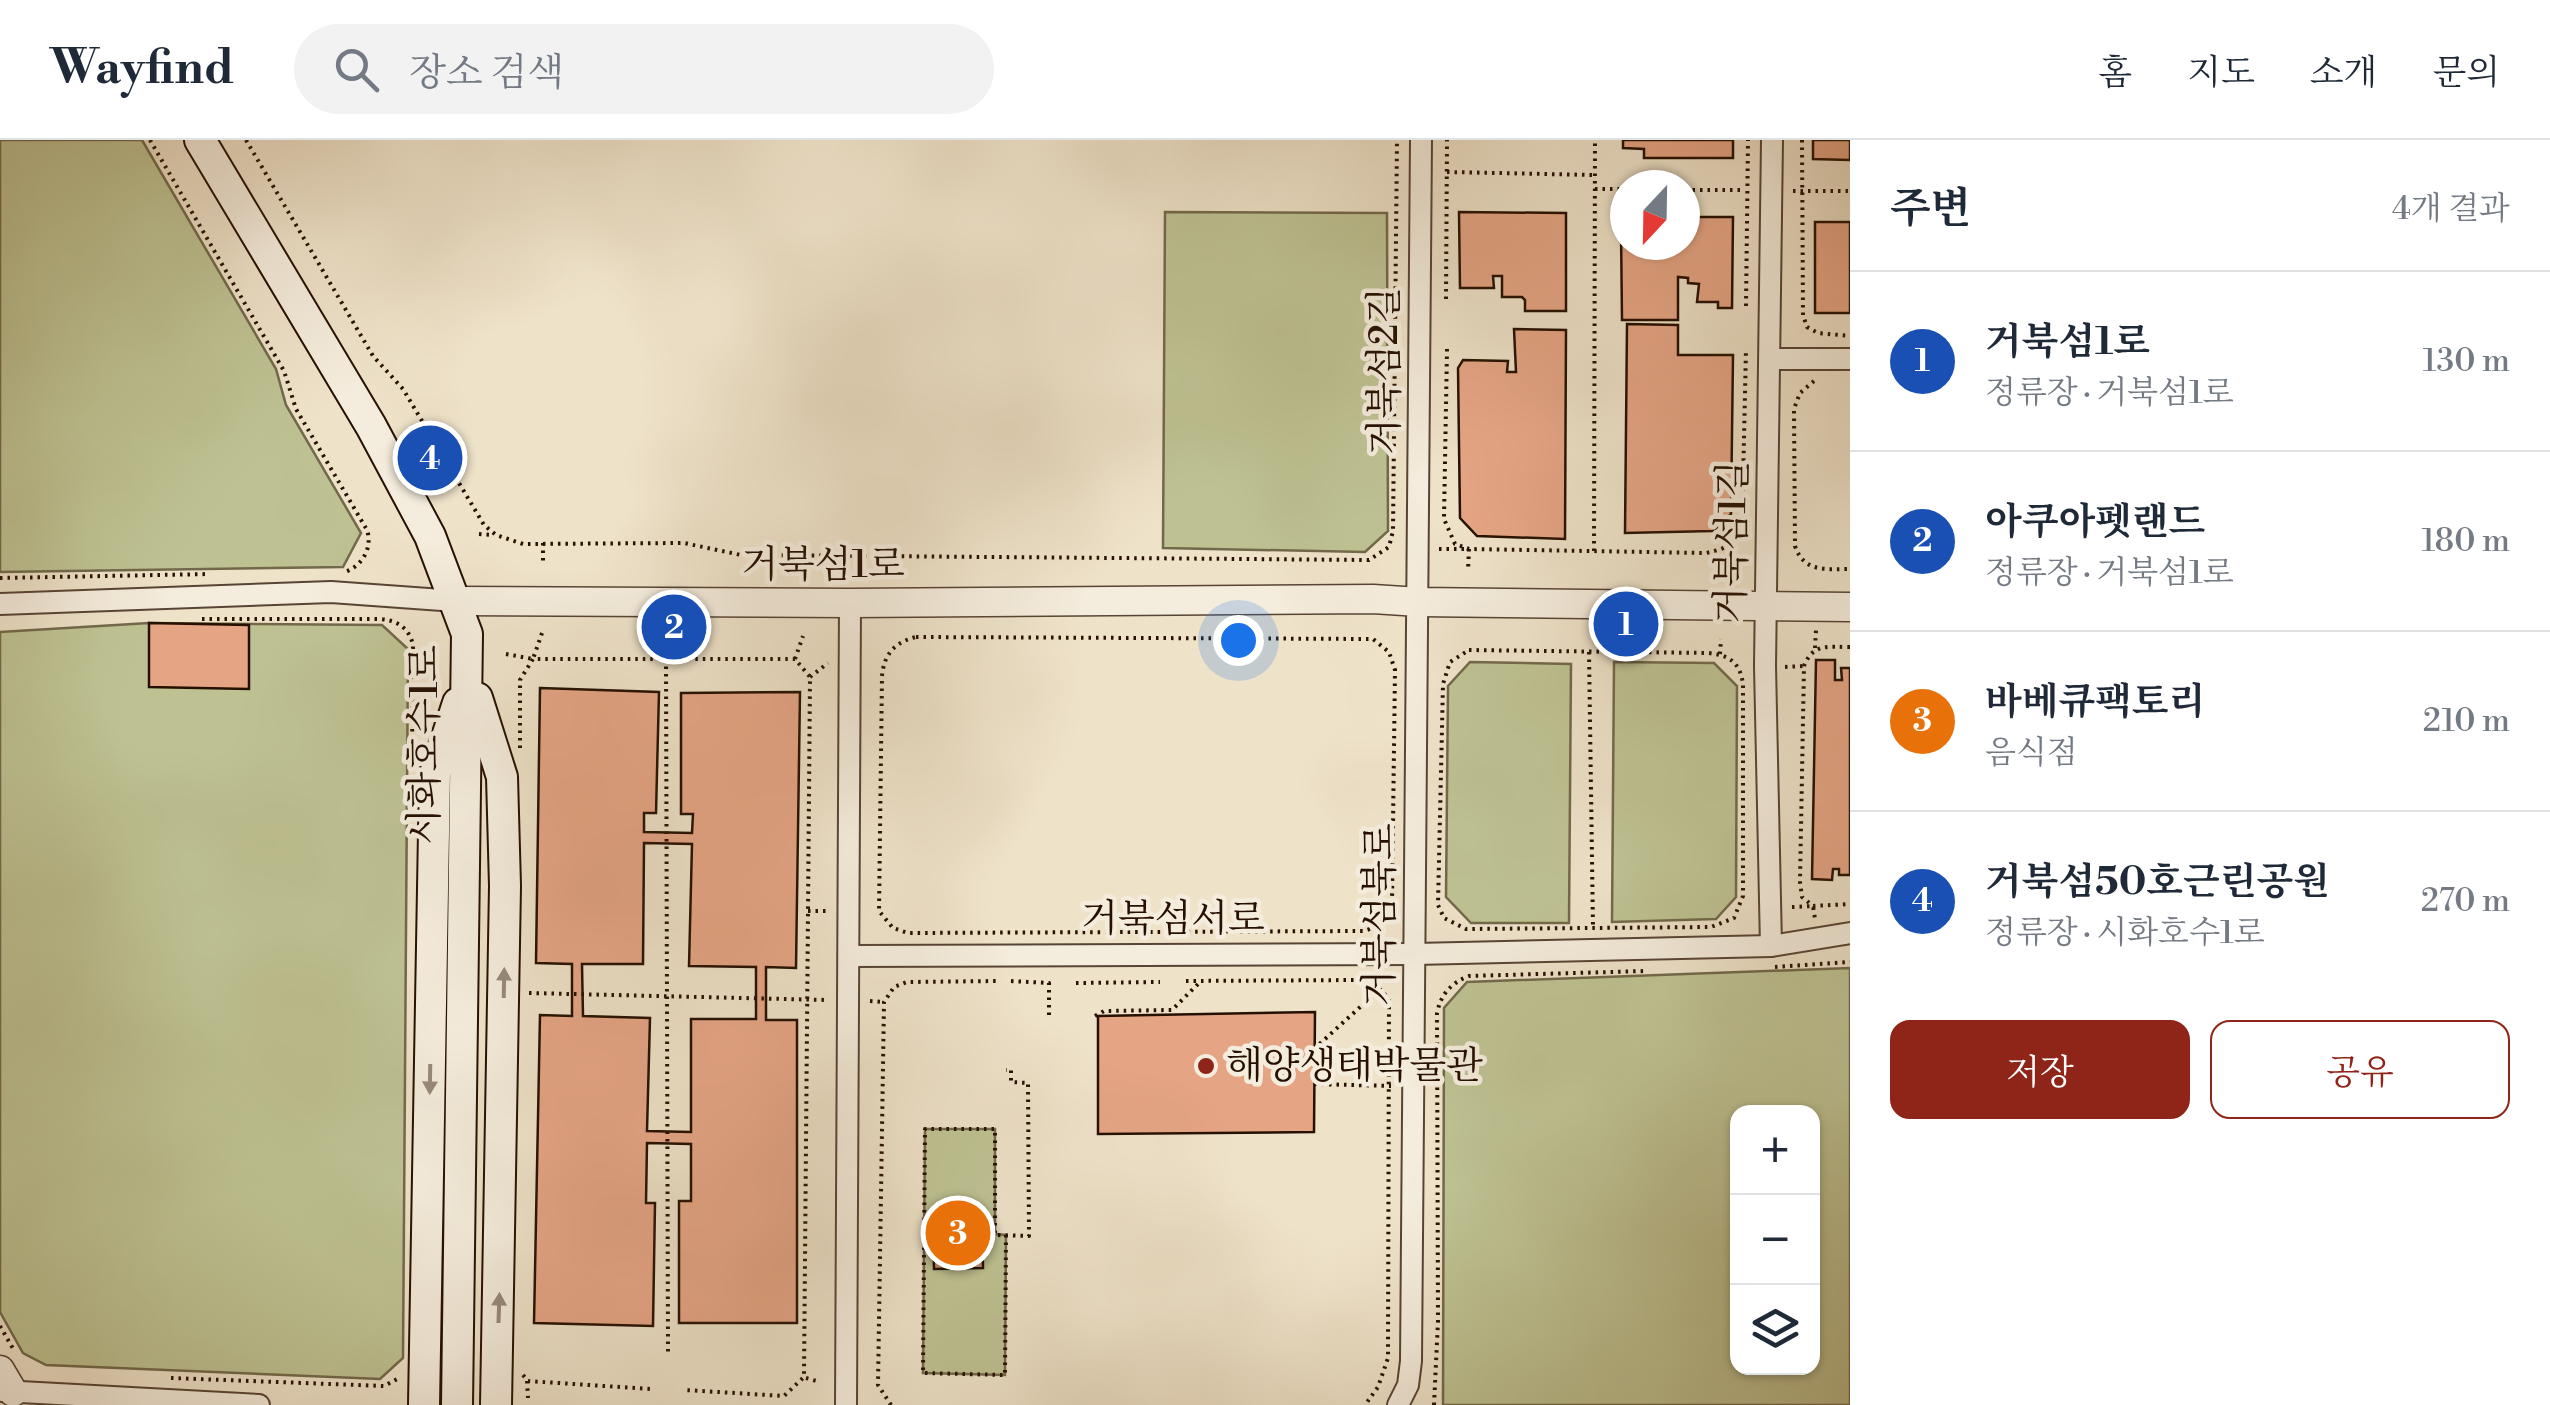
<!DOCTYPE html>
<html lang="ko">
<meta charset="utf-8">
<style>
:root{--surface:#fff;--page:#f2f2f3;--text:#1f2937;--muted:#747a83;--line:#e0e1e3;--accent:#8f2418}
body{margin:0;font-family:"Libre Bodoni","Noto Serif KR",serif;background:var(--page);color:var(--text)}
.controls{position:absolute;right:30px;bottom:30px;display:grid;overflow:hidden;border-radius:20px;box-shadow:0 2px 8px #0004}
.controls button{width:90px;height:90px;display:grid;place-items:center;padding:0;border:0;border-bottom:2px solid var(--line);background:var(--surface);color:var(--text);font:50px sans-serif}
.compass{position:absolute;left:1610px;top:30px;width:90px;height:90px;border-radius:50%;background:var(--surface);box-shadow:0 2px 8px #0004;rotate:202deg}
.you{position:absolute;left:1238px;top:500px;width:35px;height:35px;margin:-25px;border:8px solid #fff;border-radius:50%;background:#1a73e8;box-shadow:0 0 0 15px #1a73e833}
.badge{display:grid;place-items:center;width:65px;height:65px;border-radius:50%;background:var(--accent);color:#fff;font-size:32px;font-weight:700}
.pin{position:absolute;translate:-50% -50%;border:5px solid #fff;box-shadow:0 2px 10px #0006}
.list{margin:0;padding:0;list-style:none}
h2{display:flex;justify-content:space-between;align-items:center;height:130px;margin:0;padding:0 40px;font-size:42px}
h2 small{font-size:32px;font-weight:400;color:var(--muted)}
.list li{display:grid;grid-template-columns:65px 1fr auto;gap:30px;align-items:center;box-sizing:border-box;height:180px;padding:0 40px;border-top:2px solid var(--line)}
.list b{display:block;font-size:38px;white-space:nowrap}
.list p{margin:0;font-size:32px;white-space:nowrap;color:var(--muted)}
.list em{font-size:32px;font-style:normal;color:var(--muted)}
.actions{display:flex;gap:20px;padding:30px 40px}
.actions a{flex:1;padding:22px 0;border:2px solid var(--accent);border-radius:20px;text-align:center;font-size:35px;color:var(--accent)}
.actions .main{background:var(--accent);color:#fff}
.icon{flex:none;width:55px;height:55px;fill:none;stroke:currentColor;stroke-width:2;stroke-linecap:round;stroke-linejoin:round}
.map{position:relative;flex:none;width:1850px;height:1265px;overflow:hidden}
header{display:flex;align-items:center;gap:60px;box-sizing:border-box;height:140px;padding:0 50px;background:var(--surface);border-bottom:2px solid var(--line)}
header strong{font-size:48px}
nav{display:flex;gap:55px;margin-inline-start:auto;font-size:35px}
.search{width:700px;height:90px;background:var(--page);display:flex;align-items:center;gap:25px;box-sizing:border-box;padding:0 35px;border-radius:55px;color:var(--muted);font-size:38px}
main{display:flex}
aside{flex:1;background:var(--surface)}
.map>svg:first-child{display:block}
.green{fill:#bec293;stroke:#72694a;stroke-width:2.5;fill-rule:evenodd}
.building{fill:#e5a585;stroke:#261002;stroke-width:2.5;fill-rule:evenodd}
.lines{fill:none;stroke-linecap:round;stroke-linejoin:round}
.minor-casing{stroke:#584434;stroke-width:24}
.tertiary-casing{stroke:#584434;stroke-width:31}
.secondary-casing{stroke:#261002;stroke-width:34}
.path{stroke:#261002;stroke-width:4;stroke-dasharray:2.5 5;stroke-linecap:butt}
.minor{stroke:#f4ecdc;stroke-width:20}
.tertiary{stroke:#f4ecdc;stroke-width:28}
.secondary{stroke:#f4ecdc;stroke-width:30}
.oneway{fill:#97897a}
.poi-dot{fill:#8f2418;stroke:#f4ecdc;stroke-width:4}
.labels{text-anchor:middle;dominant-baseline:central;stroke-width:9;stroke-linejoin:round;paint-order:stroke}
.street-label{font-size:38px;fill:#261002;stroke:#f4ecdc}
.poi-label{font-size:38px;fill:#261002;stroke:#f4ecdc;text-anchor:start}
</style>
<header>
<strong>Wayfind</strong>
<div class="search"><svg class="icon" aria-label="search" viewBox="0 0 24 24"><circle cx="10" cy="10" r="6"/><path d="M15 15l6 6"/></svg>장소 검색</div>
<nav><a>홈</a><a>지도</a><a>소개</a><a>문의</a></nav>
</header>
<main>
<div class="map">
<svg width="1850" height="1265" viewBox="0 0 1850 1265">
<rect width="100%" height="100%" fill="#eee2c9"/>
<filter id="stains"><feTurbulence type="fractalNoise" baseFrequency=".002" numOctaves="4"/><feColorMatrix values="0 0 0 0 .2 0 0 0 0 .09 0 0 0 0 .02 0 0 0 .5 -.17"/></filter>
<radialGradient id="worn" r=".72"><stop offset=".6" stop-color="#630" stop-opacity="0"/><stop offset="1" stop-color="#630" stop-opacity=".3"/></radialGradient>
<g class="green">
<path d="M 0,0 L 142,0 L 276,229 L 286,265 L 361,393 L 343,427 L 0,432 Z"/>
<path d="M 1165,72 L 1387,73 L 1388,391 L 1365,412 L 1163,408 Z"/>
<path d="M 149,483 L 382,485 L 408,509 L 403,1218 L 380,1239 L 46,1225 L 23,1213 L 0,1172 L 0,492 Z"/>
<path d="M 1470,522 L 1571,524 L 1569,783 L 1471,783 L 1446,757 L 1448,546 Z"/>
<path d="M 1614,522 L 1714,523 L 1737,546 L 1736,757 L 1716,779 L 1612,782 Z"/>
<path d="M 1850,828 L 1850,1265 L 1443,1265 L 1444,868 L 1467,842 ZM 1738,972 L 1812,972 L 1812,1228 L 1738,1228 Z"/>
<path d="M 925,989 L 995,989 L 995,1094 L 1006,1095 L 1005,1235 L 923,1233 Z"/>
</g>
<g class="building">
<path d="M 1623,0 L 1733,0 L 1733,18 L 1644,18 L 1644,9 L 1623,8 Z"/>
<path d="M 1813,0 L 1850,0 L 1850,20 L 1813,19 Z"/>
<path d="M 1459,72 L 1566,73 L 1566,171 L 1525,171 L 1525,160 L 1522,157 L 1502,157 L 1502,136 L 1493,136 L 1494,148 L 1460,148 Z"/>
<path d="M 1685,77 L 1733,77 L 1732,168 L 1718,168 L 1718,162 L 1697,162 L 1699,144 L 1688,143 L 1688,138 L 1678,137 L 1678,180 L 1622,180 L 1621,89 L 1624,89 L 1625,84 L 1625,105 L 1685,105 Z"/>
<rect x="1815" y="82" width="35" height="91"/>
<path d="M 1627,184 L 1678,185 L 1678,215 L 1733,215 L 1731,374 L 1713,391 L 1625,393 Z"/>
<path d="M 1514,189 L 1566,190 L 1565,399 L 1477,396 L 1460,378 L 1458,228 L 1463,220 L 1508,221 L 1507,232 L 1516,232 Z"/>
<path d="M 149,483 L 249,485 L 249,549 L 149,547 Z"/>
<path d="M 1816,520 L 1835,520 L 1835,540 L 1842,540 L 1841,528 L 1850,528 L 1850,735 L 1839,735 L 1839,729 L 1833,729 L 1832,740 L 1812,739 Z"/>
<path d="M 540,548 L 659,552 L 656,673 L 644,673 L 644,692 L 692,693 L 693,674 L 681,674 L 681,553 L 800,552 L 796,828 L 766,827 L 766,880 L 797,880 L 797,1183 L 679,1183 L 679,1061 L 691,1061 L 691,1004 L 647,1003 L 646,1063 L 655,1063 L 653,1186 L 534,1183 L 540,875 L 572,876 L 572,824 L 536,823 ZM 644,703 L 692,704 L 689,826 L 756,827 L 756,879 L 691,879 L 691,992 L 647,991 L 650,878 L 583,876 L 582,824 L 643,824 Z"/>
<path d="M 1315,872 L 1314,992 L 1098,994 L 1098,876 Z"/>
<path d="M 933,1079 L 982,1079 L 983,1128 L 934,1129 Z"/>
</g>
<g class="lines">
<defs>
<g id="minor">
<path d="M 1771,219 L 1850,219"/>
<path d="M 0,464 L 331,452 L 456,461"/>
<path d="M 1771,806 L 1765,526 L 1772,0"/>
<path d="M 849,816 L 1415,814 L 1771,806 L 1850,793"/>
<path d="M 2,1251 L 259,1265"/>
<path d="M 846,1265 L 850,463"/>
<path d="M 1398,1265 L 1408,1245 L 1411,1221 L 1421,0"/>
</g>
<g id="tertiary">
<path d="M 456,461 L 850,463 L 1373,459 L 1419,462 L 1850,467"/>
<path d="M 0,1230 L 13,1252"/>
</g>
<g id="secondary">
<path d="M 200,0 L 371,286 L 430,396 L 467,494 L 457,1265"/>
<path d="M 477,558 L 502,637 L 505,746 L 496,1265"/>
<path d="M 424,1265 L 435,634 L 458,563"/>
</g>
</defs>
<use href="#minor" class="minor-casing"/>
<use href="#tertiary" class="tertiary-casing"/>
<use href="#secondary" class="secondary-casing"/>
<g class="path">
<path d="M 150,0 L 284,231 L 296,269 L 367,390 C 373,408 362,426 345,432"/>
<path d="M 246,0 L 373,216 L 403,249 L 484,385 L 496,395 L 523,404 L 684,403 L 741,415 L 1369,420 L 1389,407 L 1393,391 L 1397,0"/>
<path d="M 1802,0 L 1803,175 L 1807,187 L 1818,193 L 1850,196"/>
<path d="M 1447,32 L 1595,35"/>
<path d="M 1595,49 L 1625,49"/>
<path d="M 1685,50 L 1745,50"/>
<path d="M 1793,51 L 1850,51"/>
<path d="M 1446,159 L 1447,0"/>
<path d="M 1746,166 L 1748,0"/>
<path d="M 1447,209 L 1444,379 L 1455,404 L 1469,409 L 1706,413 C 1725,409 1735,405 1742,387 L 1746,209"/>
<path d="M 1814,241 L 1800,253 L 1794,269 L 1795,406 C 1804,433 1826,429 1850,429"/>
<path d="M 479,394 L 494,395"/>
<path d="M 543,403 L 543,422"/>
<path d="M 1439,409 L 1469,409 L 1468,430"/>
<path d="M 1594,411 L 1595,0"/>
<path d="M 802,416 L 803,434"/>
<path d="M 895,416 L 895,431"/>
<path d="M 1721,432 L 1722,412"/>
<path d="M 0,438 L 210,434"/>
<path d="M 202,479 L 379,479 C 396,480 409,487 413,505 L 412,621"/>
<path d="M 916,497 L 1373,499 L 1389,512 L 1395,530 L 1392,762 C 1387,779 1380,787 1363,791 L 908,793 L 893,788 L 879,771 L 882,536 C 884,514 895,502 916,497 Z"/>
<path d="M 1850,507 C 1828,507 1813,503 1804,526 L 1800,742 L 1802,757 L 1813,766 L 1850,764"/>
<path d="M 1815,508 L 1816,490"/>
<path d="M 1469,510 L 1708,513 C 1729,515 1740,522 1743,544 L 1743,756 L 1734,778 L 1711,787 L 1466,789 L 1444,778 L 1438,765 L 1443,544 L 1450,522 Z"/>
<path d="M 1589,512 L 1593,788"/>
<path d="M 506,514 L 533,519 L 542,493"/>
<path d="M 1720,514 L 1721,499"/>
<path d="M 666,519 L 668,1214"/>
<path d="M 795,519 L 803,496"/>
<path d="M 1785,527 L 1804,526"/>
<path d="M 810,537 L 828,523"/>
<path d="M 520,608 L 520,540 L 533,519 L 795,519 L 810,537 L 804,1237 L 784,1256 L 685,1250"/>
<path d="M 1792,767 L 1813,766 L 1815,779"/>
<path d="M 808,771 L 826,771"/>
<path d="M 1775,827 L 1850,822"/>
<path d="M 1011,841 L 1049,843 L 1049,877"/>
<path d="M 1186,841 L 1360,840 L 1377,846 L 1389,859 L 1388,1218 L 1378,1247 L 1365,1265"/>
<path d="M 1076,843 L 1160,842"/>
<path d="M 529,853 L 827,860"/>
<path d="M 870,861 L 884,862"/>
<path d="M 1095,876 L 1104,871 L 1172,870 L 1201,841"/>
<path d="M 1314,909 L 1380,849"/>
<path d="M 1314,944 L 1391,946"/>
<path d="M 1006,1095 L 1005,1235 L 923,1233 L 925,989 L 995,989 L 995,1095 L 1029,1096 L 1028,943 L 1011,942 L 1011,930 L 1006,930"/>
<path d="M 0,1186 L 15,1212"/>
<path d="M 523,1235 L 528,1241 L 650,1249"/>
<path d="M 171,1238 L 384,1246 L 399,1238"/>
<path d="M 806,1238 L 820,1242"/>
<path d="M 527,1241 L 528,1258"/>
<path d="M 891,1265 L 878,1245 L 884,862 L 894,847 L 907,842 L 997,841"/>
<path d="M 1434,1265 L 1438,1181 L 1437,873 C 1441,854 1451,843 1469,836 L 1646,831"/>
</g>
<use href="#minor" class="minor"/>
<use href="#tertiary" class="tertiary"/>
<use href="#secondary" class="secondary"/>
</g>
<defs><path id="oneway-solid" d="M-6-.8H1V-3.2L6.5 0L1 3.2V.8H-6Z" transform="scale(2.5)"/></defs>
<g class="oneway">
<use href="#oneway-solid" transform="translate(504 843) rotate(-89)"/>
<use href="#oneway-solid" transform="translate(430 939) rotate(91)"/>
<use href="#oneway-solid" transform="translate(499 1168) rotate(-88)"/>
</g>
<circle class="poi-dot" cx="1206" cy="926" r="10"/>
<g class="labels">
<g class="street-label">
<text transform="translate(1385 231) rotate(-90)">거북섬2길</text>
<text transform="translate(1733 402) rotate(-89)">거북섬1길</text>
<text x="823" y="425">거북섬1로</text>
<text transform="translate(425 605) rotate(-90)">시화호수1로</text>
<text transform="translate(1380 775) rotate(-90)">거북섬북로</text>
<text x="1173" y="779">거북섬서로</text>
</g>
<g class="poi-label">
<text x="1226" y="926">해양생태박물관</text>
</g>
</g>
<rect width="100%" height="100%" filter="url(#stains)"/>
<rect width="100%" height="100%" fill="url(#worn)"/>
</svg>
<div class="controls">
<button>+</button>
<button>−</button>
<button><svg class="icon" aria-label="layers" viewBox="0 0 24 24"><path d="M12 4l9 5-9 5-9-5zM3 14l9 5 9-5"/></svg></button>
</div>
<svg class="compass" viewBox="-18 -18 36 36"><path d="M0-13l5 13h-10z" fill="#e53935"/><path d="M0 13l5-13h-10z" fill="#747a83"/></svg>
<div class="you"></div>
<div class="pin badge" style="left:1626px;top:484px;background:#1a4fb4">1</div>
<div class="pin badge" style="left:674px;top:487px;background:#1a4fb4">2</div>
<div class="pin badge" style="left:958px;top:1093px;background:#e8710a">3</div>
<div class="pin badge" style="left:430px;top:318px;background:#1a4fb4">4</div>
</div>
<aside>
<h2>주변<small>4개 결과</small></h2>
<ul class="list">
<li><span class="badge" style="background:#1a4fb4">1</span><div><b>거북섬1로</b><p>정류장 · 거북섬1로</p></div><em>130 m</em></li>
<li><span class="badge" style="background:#1a4fb4">2</span><div><b>아쿠아펫랜드</b><p>정류장 · 거북섬1로</p></div><em>180 m</em></li>
<li><span class="badge" style="background:#e8710a">3</span><div><b>바베큐팩토리</b><p>음식점</p></div><em>210 m</em></li>
<li><span class="badge" style="background:#1a4fb4">4</span><div><b>거북섬50호근린공원</b><p>정류장 · 시화호수1로</p></div><em>270 m</em></li>
</ul>
<div class="actions"><a class="main">저장</a><a>공유</a></div>
</aside>
</main>
